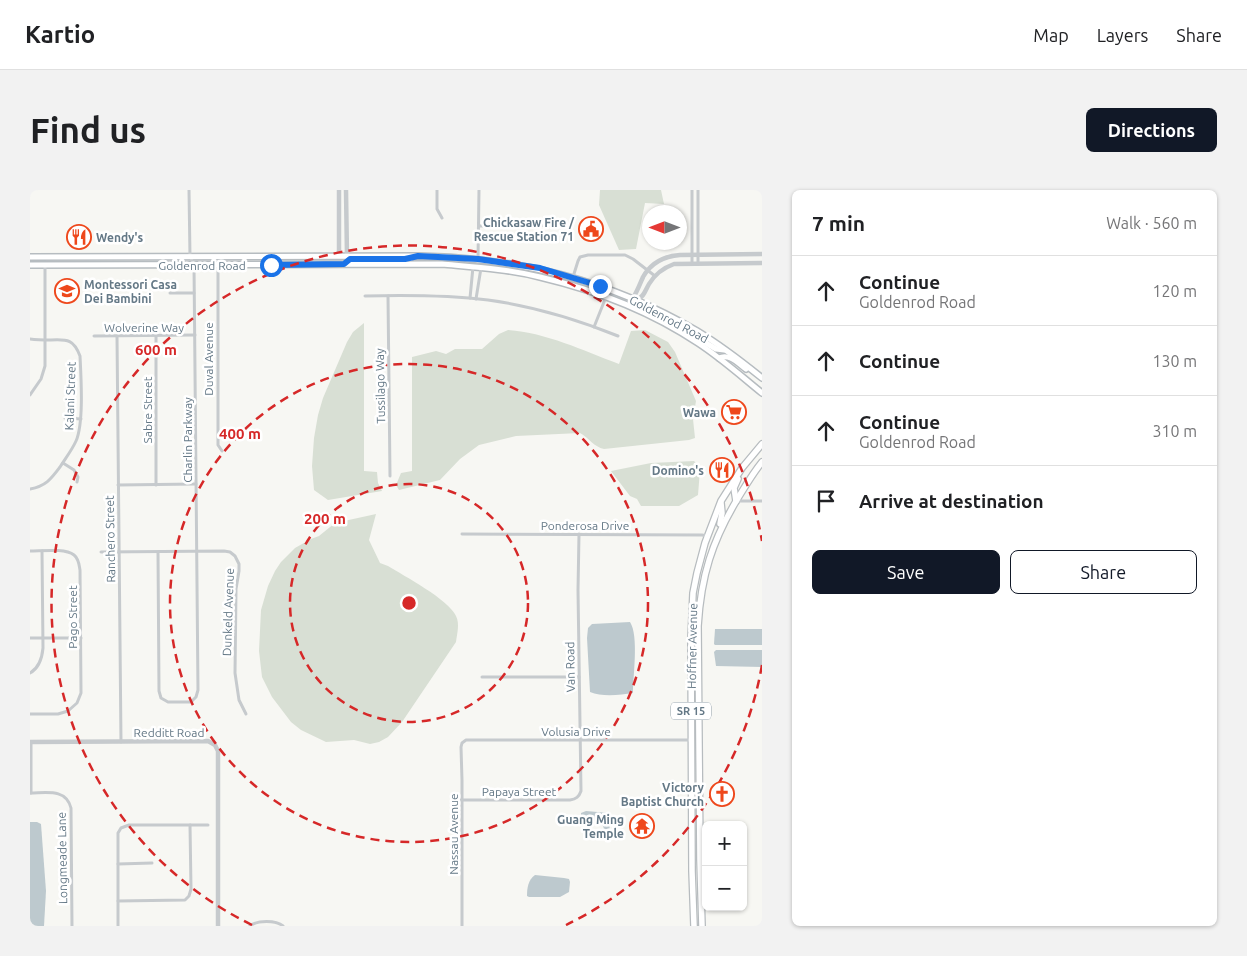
<!DOCTYPE html>
<meta charset="utf-8">
<style>
:root{--surface:#fff;--page:#f2f2f2;--text:#202124;--muted:#757577;--line:#e0e0e0;--accent:#111827}
body{margin:0;font-family:Ubuntu,sans-serif;background:var(--page);color:var(--text)}
.controls{position:absolute;right:15px;bottom:15px;display:grid;overflow:hidden;border-radius:8px;box-shadow:0 1px 4px #0004}
.controls button{width:45px;height:45px;display:grid;place-items:center;padding:0;border:0;border-bottom:1px solid var(--line);background:var(--surface);color:var(--text);font:25px sans-serif}
.compass{position:absolute;left:612px;top:15px;width:45px;height:45px;border-radius:50%;background:var(--surface);box-shadow:0 1px 4px #0004;rotate:270deg}
.stop{position:absolute;width:15px;height:15px;margin:-11px;border:4px solid #1a73e8;border-radius:50%;background:#fff}
.stop.end{background:#1a73e8;border-color:#fff;box-shadow:0 1px 5px #0008}
.list{margin:0;padding:0;list-style:none}
h2{display:flex;justify-content:space-between;align-items:center;height:65px;margin:0;padding:0 20px;font-size:21px}
h2 small{font-size:16px;font-weight:400;color:var(--muted)}
.list li{display:grid;grid-template-columns:32px 1fr auto;gap:15px;align-items:center;box-sizing:border-box;height:70px;padding:0 20px;border-top:1px solid var(--line)}
.list b{display:block;font-size:19px;white-space:nowrap}
.list p{margin:0;font-size:16px;white-space:nowrap;color:var(--muted)}
.list em{font-size:16px;font-style:normal;color:var(--muted)}
.actions{display:flex;gap:10px;padding:15px 20px}
.actions a{flex:1;padding:11px 0;border:1px solid var(--accent);border-radius:8px;text-align:center;font-size:18px;color:var(--accent)}
.actions .main{background:var(--accent);color:#fff}
.icon{flex:none;width:28px;height:28px;fill:none;stroke:currentColor;stroke-width:2;stroke-linecap:round;stroke-linejoin:round}
.map{position:relative;flex:none;width:732px;height:736px;overflow:hidden;border-radius:8px}
header{display:flex;align-items:center;gap:30px;box-sizing:border-box;height:70px;padding:0 25px;background:var(--surface);border-bottom:1px solid var(--line)}
header strong{font-size:24px}
nav{display:flex;gap:28px;margin-inline-start:auto;font-size:18px}
.intro{display:flex;align-items:center;justify-content:space-between;box-sizing:border-box;height:120px;padding:0 30px}
h1{margin:0;font-size:35px}
.button{padding:12px 22px;border-radius:8px;background:var(--accent);color:#fff;font-size:18px;font-weight:700}
main{display:flex;gap:30px;padding:0 30px}
aside{flex:1;background:var(--surface);border-radius:8px;box-shadow:0 1px 4px #0004}
.map>svg:first-child{display:block}
.green{fill:#d8dfd4}
.water{fill:#bdc9ce}
.lines{fill:none;stroke-linecap:round;stroke-linejoin:round}
.secondary-casing{stroke:#b6bcc0;stroke-width:8}
.primary-casing{stroke:#b7bcbf;stroke-width:8}
.minor{stroke:#c6cacd;stroke-width:3}
.tertiary{stroke:#c6cacd;stroke-width:4.5}
.secondary{stroke:#fff;stroke-width:5}
.primary{stroke:#fff;stroke-width:5.5}
.route{stroke:#1a73e8;stroke-width:6}
.ring{fill:none;stroke:#d62828;stroke-width:2.5;stroke-dasharray:9 6}
.labels{text-anchor:middle;dominant-baseline:central;stroke-width:5;stroke-linejoin:round;paint-order:stroke}
.shield{fill:#fff;stroke:#92a0aa;stroke-width:1}
.shield-label{font-size:11px;font-weight:bold;fill:#647886}
.poi-label{font-size:12px;font-weight:bold;fill:#647886;stroke:#fff;text-anchor:end}
.street-label{font-size:12px;fill:#647886;stroke:#fff}
.centre{fill:#d62828;stroke:#fff;stroke-width:2.5}
.ring-label{font-size:15px;text-anchor:middle;font-weight:bold;fill:#d62828;stroke:#fff;stroke-width:5;stroke-linejoin:round;paint-order:stroke}
</style>
<header>
<strong>Kartio</strong>
<nav><a>Map</a><a>Layers</a><a>Share</a></nav>
</header>
<div class="intro"><h1>Find us</h1><a class="button">Directions</a></div>
<main>
<div class="map">
<svg width="732" height="736" viewBox="0 0 732 736">
<rect width="100%" height="100%" fill="#f7f7f3"/>
<g class="green">
<path d="M 570,0 L 631,0 L 634,14 L 615,13 L 606,59 L 589,60 L 569,15 Z"/>
<path d="M 334,133 L 334,281 L 347,282 L 348,293 L 352,301 L 298,310 L 284,300 L 282,276 L 284,248 L 288,225 L 293,208 L 317,152 L 323,142 Z"/>
<path d="M 478,140 C 517,143 552,160 589,174 L 601,141 L 615,140 L 638,152 L 645,162 L 666,211 L 663,229 L 665,248 L 659,250 L 574,259 C 564,257 559,248 550,243 L 486,246 L 449,255 L 430,269 L 410,290 L 369,300 L 366,295 L 371,283 L 382,281 L 382,167 L 406,161 L 416,164 L 425,159 L 452,159 L 469,144 Z"/>
<path d="M 664,271 L 670,277 L 670,280 L 668,305 L 649,316 L 611,316 L 607,309 L 600,306 L 581,281 L 621,273 Z"/>
<path d="M 346,324 L 339,350 L 350,373 L 358,376 C 374,386 418,409 426,426 C 430,434 427,444 426,452 L 372,532 L 358,547 L 349,552 L 340,554 L 324,550 L 296,552 L 271,540 L 261,532 L 242,507 L 232,487 L 229,461 L 231,420 L 238,396 L 245,381 L 251,372 L 265,358 L 281,349 L 289,346 L 305,333 Z"/>
</g>
<g class="water">
<path d="M 600,432 C 609,446 603,486 603,503 C 590,505 572,507 560,502 L 557,448 L 558,438 L 562,434 Z"/>
<path d="M 685,439 L 732,439 L 732,455 L 685,455 L 684,454 Z"/>
<path d="M 686,460 L 732,460 L 732,477 L 686,476 L 684,462 Z"/>
<path d="M 556,621 L 579,623 L 581,627 L 578,649 L 574,649 C 573,645 575,640 573,636 C 570,631 557,631 551,626 L 551,623 Z"/>
<path d="M 0,632 L 7,632 L 11,634 L 16,701 L 14,736 L 0,736 Z"/>
<path d="M 505,685 L 534,688 L 539,689 L 540,692 L 539,702 L 530,707 L 499,707 L 497,706 C 497,698 498,690 505,685 Z"/>
</g>
<g class="lines">
<defs>
<g id="secondary">
<path d="M 0,67 L 389,66 C 489,68 580,90 667,141 C 690,155 711,171 732,188"/>
<path d="M 337,69 L 375,69 L 381,68"/>
<path d="M 0,75 L 412,74 C 445,77 478,79 510,87 C 565,100 622,122 668,153 C 691,168 711,186 732,203"/>
<path d="M 646,137 L 651,138 L 686,159 L 694,160"/>
<path d="M 689,168 C 699,163 708,173 716,179"/>
</g>
<g id="primary">
<path d="M 706,311 L 704,298 L 708,289"/>
<path d="M 690,334 L 692,323 L 691,313"/>
<path d="M 664,736 L 662,681 L 661,449 L 663,403 L 667,383 L 675,353 L 691,311 L 712,278 L 732,254"/>
<path d="M 672,736 L 670,670 L 668,436 C 671,386 682,351 708,308 C 716,295 723,283 732,272"/>
</g>
</defs>
<use href="#secondary" class="secondary-casing"/>
<use href="#primary" class="primary-casing"/>
<g class="minor">
<path d="M 407,0 L 407,19 L 412,28"/>
<path d="M 662,0 L 662,73"/>
<path d="M 668,0 L 668,73"/>
<path d="M 449,36 L 532,35"/>
<path d="M 448,69 L 449,0"/>
<path d="M 188,75 L 188,255 L 192,261"/>
<path d="M 543,87 L 548,71 L 550,67 L 558,65 L 595,65 L 603,69 L 625,86"/>
<path d="M 140,103 L 164,103"/>
<path d="M 335,106 C 376,105 417,105 458,110 C 502,116 546,129 588,146"/>
<path d="M 358,106 L 360,286"/>
<path d="M 440,108 L 443,77"/>
<path d="M 446,109 L 451,78"/>
<path d="M 564,137 L 576,107"/>
<path d="M 126,145 L 126,295"/>
<path d="M 64,146 L 165,145"/>
<path d="M 87,146 L 91,552"/>
<path d="M 0,149 C 7,150 14,150 21,150 C 38,149 44,150 50,166 C 51,187 54,233 46,251 C 42,260 35,269 30,277 C 21,289 16,296 0,299"/>
<path d="M 0,205 L 11,189 L 15,176 L 15,76"/>
<path d="M 35,228 L 51,229"/>
<path d="M 33,273 L 44,280 L 48,287 L 47,292"/>
<path d="M 88,295 L 166,294"/>
<path d="M 707,311 L 732,311"/>
<path d="M 432,344 L 672,345 L 677,346"/>
<path d="M 0,361 C 12,361 35,358 44,365 C 49,369 49,375 50,380 L 51,503 L 47,513 L 38,521 L 28,524 L 0,524"/>
<path d="M 71,362 L 194,361 L 200,362 L 205,366 L 209,374 L 209,381 L 206,399 L 205,483 L 209,510 L 216,524"/>
<path d="M 128,362 L 129,501 L 131,508 L 138,512 L 161,512 L 166,507 L 168,500 L 164,75 L 160,66 L 159,0"/>
<path d="M 0,448 L 51,448"/>
<path d="M 0,483 C 9,478 12,469 13,458 L 12,361"/>
<path d="M 452,487 L 549,487"/>
<path d="M 1,552 L 1,603"/>
<path d="M 0,603 C 16,603 36,598 41,618 L 42,736"/>
<path d="M 431,610 L 540,610 C 546,609 549,607 551,601 L 548,400 L 549,344"/>
<path d="M 88,674 L 122,673"/>
<path d="M 88,711 L 155,710 L 159,706 L 161,699 L 160,635"/>
<path d="M 88,736 L 88,643 L 91,638 L 99,635 L 178,635"/>
<path d="M 220,736 C 227,730 246,730 253,736"/>
<path d="M 432,736 L 432,590 L 431,557 L 432,553 L 436,550 L 661,550"/>
</g>
<g class="tertiary">
<path d="M 309,0 L 309,66"/>
<path d="M 316,0 L 317,66"/>
<path d="M 603,108 C 607,102 610,94 613,87 C 621,73 635,66 650,65 L 732,64"/>
<path d="M 607,110 C 614,107 615,101 619,94 C 625,84 633,78 644,74 L 732,73"/>
<path d="M 0,552 L 178,551 L 185,555 L 188,561 L 188,736"/>
</g>
<use href="#secondary" class="secondary"/>
<use href="#primary" class="primary"/>
</g>
<g class="lines">
<path class="route" d="M 241,75 L 314,74 L 320,69 L 375,69 L 388,66 L 448,69 L 510,78 L 570,96"/>
</g>
<g class="ring">
<circle cx="379" cy="413" r="119"/>
<circle cx="379" cy="413" r="239"/>
<path d="M732 475A358 358 0 0 1 536 735M222 735A358 358 0 1 1 732 351"/>
</g>
<defs>
<symbol id="civic-ring" viewBox="-11 -11 22 22"><circle r="9.5" fill="#fff" stroke="#ee481c" stroke-width="1.5"/><path d="M-.6-6.5H3V-4.5H.6V-3L4-1V1h2V6H-6V1h2V-1L-.6-3ZM-1.2 2.5V6h2.4V2.5Z" fill="#ee481c"/></symbol>
<symbol id="restaurant-ring" viewBox="-11 -11 22 22"><circle r="9.5" fill="#fff" stroke="#ee481c" stroke-width="1.5"/><path d="M-5-6h1v4h1v-4h1v4h1v-4h1v5L-1.5 .5V6h-2V.5L-5-1ZM5-6V6H3V1.5H1.5Q1.5-4 5-6Z" fill="#ee481c"/></symbol>
<symbol id="school-ring" viewBox="-11 -11 22 22"><circle r="9.5" fill="#fff" stroke="#ee481c" stroke-width="1.5"/><path d="M0-5L7-2L0 1L-7-2ZM-4 1L0 2.5L4 1V4Q0 6-4 4Z" fill="#ee481c"/></symbol>
<symbol id="supermarket-ring" viewBox="-11 -11 22 22"><circle r="9.5" fill="#fff" stroke="#ee481c" stroke-width="1.5"/><path d="M-6-5.5h2.5l.6 2H6L4.5 2H-2.5L-4.4-4H-6ZM-1.5 3.2a1.3 1.3 0 1 0 .1 0ZM3 3.2a1.3 1.3 0 1 0 .1 0Z" fill="#ee481c"/></symbol>
<symbol id="church-ring" viewBox="-11 -11 22 22"><circle r="9.5" fill="#fff" stroke="#ee481c" stroke-width="1.5"/><path d="M-1.2-6h2.4v3.5h3.3v2.4h-3.3V6h-2.4V-.1h-3.3v-2.4h3.3Z" fill="#ee481c"/></symbol>
<symbol id="temple-ring" viewBox="-11 -11 22 22"><circle r="9.5" fill="#fff" stroke="#ee481c" stroke-width="1.5"/><path d="M0-6L5-2H3V0L6.5 2.5H4V6H1.5V3h-3V6H-4V2.5H-6.5L-3 0V-2H-5Z" fill="#ee481c"/></symbol>
</defs>
<g fill-rule="evenodd">
<use href="#civic-ring" x="547" y="25" width="28" height="28"/>
<use href="#restaurant-ring" x="35" y="33" width="28" height="28"/>
<use href="#school-ring" x="23" y="87" width="28" height="28"/>
<use href="#supermarket-ring" x="690" y="208" width="28" height="28"/>
<use href="#restaurant-ring" x="678" y="266" width="28" height="28"/>
<use href="#church-ring" x="678" y="590" width="28" height="28"/>
<use href="#temple-ring" x="598" y="622" width="28" height="28"/>
</g>
<g class="labels">
<rect class="shield" x="641" y="512.5" width="40" height="17" rx="4"/>
<g class="shield-label">
<text x="661" y="521">SR 15</text>
</g>
<g class="poi-label">
<text x="544" y="32">Chickasaw Fire /<tspan x="544" dy="14">Rescue Station 71</tspan></text>
<text x="66" y="47" text-anchor="start">Wendy's</text>
<text x="54" y="94" text-anchor="start">Montessori Casa<tspan x="54" dy="14">Dei Bambini</tspan></text>
<text x="686" y="222">Wawa</text>
<text x="674" y="280">Domino's</text>
<text x="674" y="597">Victory<tspan x="674" dy="14">Baptist Church</tspan></text>
<text x="594" y="629">Guang Ming<tspan x="594" dy="14">Temple</tspan></text>
</g>
<g class="street-label">
<text x="172" y="75">Goldenrod Road</text>
<text transform="translate(639 129) rotate(28)">Goldenrod Road</text>
<text x="114" y="137">Wolverine Way</text>
<text transform="translate(178 169) rotate(-90)">Duval Avenue</text>
<text transform="translate(350 196) rotate(-91)">Tussilago Way</text>
<text transform="translate(40 206) rotate(-88)">Kalani Street</text>
<text transform="translate(117 220) rotate(-90)">Sabre Street</text>
<text transform="translate(157 250) rotate(-90)">Charlin Parkway</text>
<text x="555" y="335">Ponderosa Drive</text>
<text transform="translate(80 349) rotate(-91)">Ranchero Street</text>
<text transform="translate(198 422) rotate(-88)">Dunkeld Avenue</text>
<text transform="translate(42 427) rotate(-90)">Pago Street</text>
<text transform="translate(662 456) rotate(-89)">Hoffner Avenue</text>
<text transform="translate(540 477) rotate(-91)">Van Road</text>
<text x="546" y="541">Volusia Drive</text>
<text x="139" y="542">Redditt Road</text>
<text x="489" y="601">Papaya Street</text>
<text transform="translate(423 644) rotate(-90)">Nassau Avenue</text>
<text transform="translate(32 668) rotate(-91)">Longmeade Lane</text>
</g>
</g>
<circle cx="379" cy="413" r="8" class="centre"/>
<g class="ring-label">
<text x="126" y="165">600 m</text>
<text x="210" y="249">400 m</text>
<text x="295" y="334">200 m</text>
</g>
</svg>
<div class="controls">
<button>+</button>
<button>−</button>
</div>
<svg class="compass" viewBox="-18 -18 36 36"><path d="M0-13l5 13h-10z" fill="#e53935"/><path d="M0 13l5-13h-10z" fill="#757577"/></svg>
<div class="stop" style="left:241px;top:75px"></div>
<div class="stop end" style="left:570px;top:96px"></div>
</div>
<aside>
<h2>7 min<small>Walk · 560 m</small></h2>
<ul class="list">
<li><svg class="icon" aria-label="ahead" viewBox="0 0 24 24"><path d="M12 20V5M6 11l6-6 6 6"/></svg><div><b>Continue</b><p>Goldenrod Road</p></div><em>120 m</em></li>
<li><svg class="icon" aria-label="ahead" viewBox="0 0 24 24"><path d="M12 20V5M6 11l6-6 6 6"/></svg><div><b>Continue</b></div><em>130 m</em></li>
<li><svg class="icon" aria-label="ahead" viewBox="0 0 24 24"><path d="M12 20V5M6 11l6-6 6 6"/></svg><div><b>Continue</b><p>Goldenrod Road</p></div><em>310 m</em></li>
<li><svg class="icon" aria-label="arrive" viewBox="0 0 24 24"><path d="M6 21V4h12l-3 4 3 4H6"/></svg><div><b>Arrive at destination</b></div></li>
</ul>
<div class="actions"><a class="main">Save</a><a>Share</a></div>
</aside>
</main>
